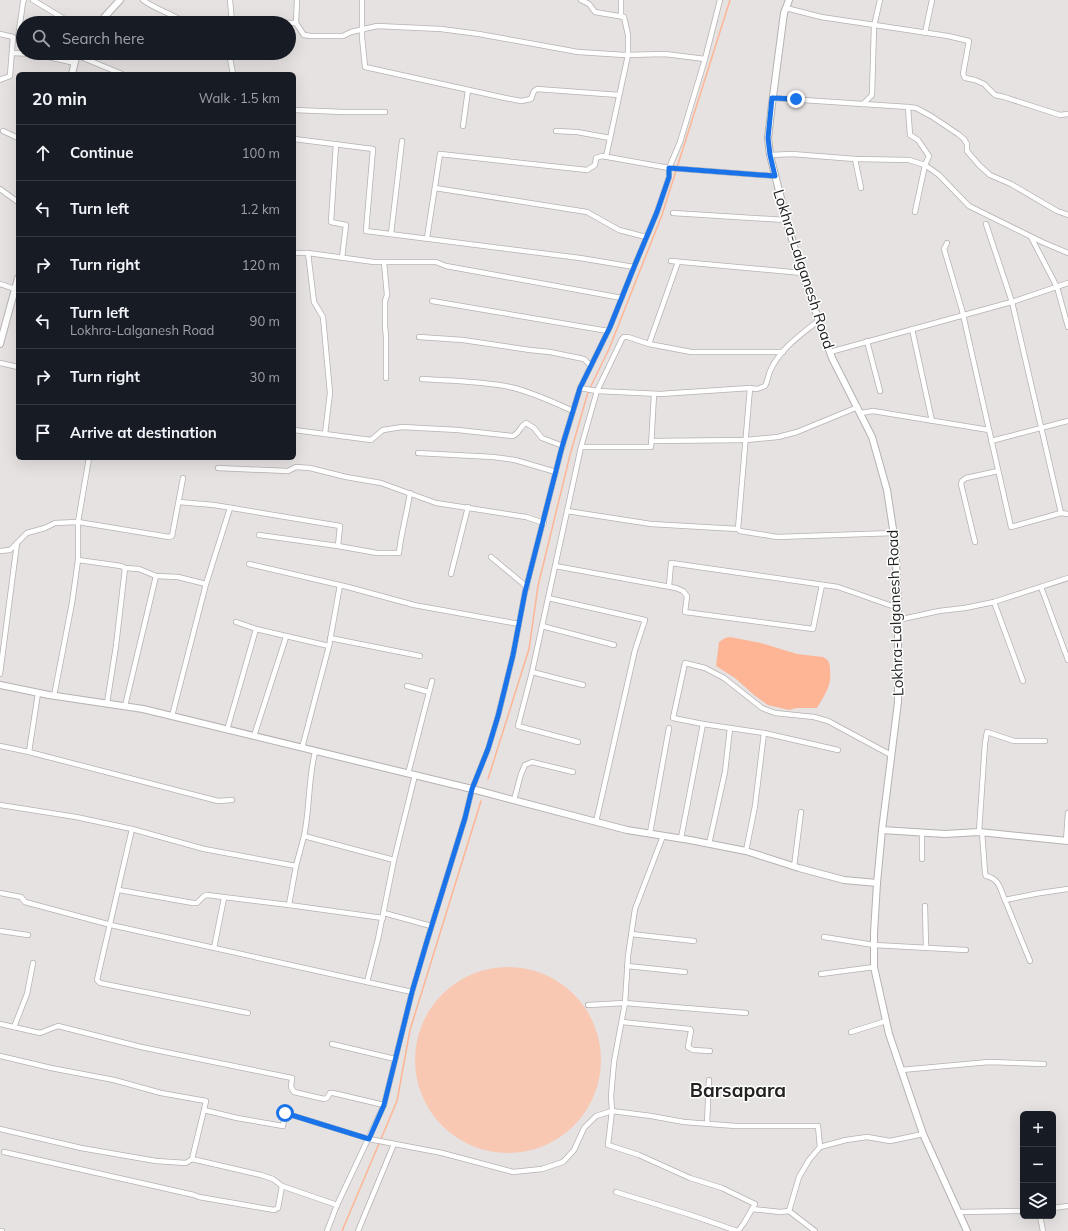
<!DOCTYPE html>
<meta charset="utf-8">
<style>
:root{--surface:#171b24;--page:#20242c;--text:#f1f3f6;--muted:#9ea1a6;--line:#363941}
body{margin:0;font-family:Mulish,sans-serif;background:var(--page);color:var(--text)}
.controls{position:absolute;right:12px;bottom:12px;display:grid;overflow:hidden;border-radius:6px;box-shadow:0 4px 16px #0002}
.controls button{width:36px;height:36px;display:grid;place-items:center;padding:0;border:0;border-bottom:1px solid var(--line);background:var(--surface);color:var(--text);font:20px sans-serif}
.stop{position:absolute;width:12px;height:12px;margin:-9px;border:3px solid #1a73e8;border-radius:50%;background:#fff}
.stop.end{background:#1a73e8;border-color:#fff;box-shadow:0 1px 4px #0008}
.list{margin:0;padding:0;list-style:none}
h2{display:flex;justify-content:space-between;align-items:center;height:52px;margin:0;padding:0 16px;font-size:17px}
h2 small{font-size:13px;font-weight:400;color:var(--muted)}
.list li{display:grid;grid-template-columns:26px 1fr auto;gap:12px;align-items:center;box-sizing:border-box;height:56px;padding:0 16px;border-top:1px solid var(--line)}
.list b{display:block;font-size:15px;white-space:nowrap}
.list p{margin:0;font-size:13px;white-space:nowrap;color:var(--muted)}
.list em{font-size:13px;font-style:normal;color:var(--muted)}
.icon{flex:none;width:22px;height:22px;fill:none;stroke:currentColor;stroke-width:2;stroke-linecap:round;stroke-linejoin:round}
.map{position:relative;flex:none;width:1068px;height:1231px;overflow:hidden}
.search{position:absolute;background:var(--surface);box-shadow:0 4px 16px #0002;left:16px;top:16px;width:280px;height:44px;display:flex;align-items:center;gap:10px;box-sizing:border-box;padding:0 14px;border-radius:22px;color:var(--muted);font-size:15px}
.panel{position:absolute;background:var(--surface);box-shadow:0 4px 16px #0002;left:16px;top:72px;width:280px;height:388px;border-radius:6px}
.map>svg:first-child{display:block}
.green{fill:#f9c8b3}
.water{fill:#fdb596}
.lines{fill:none;stroke-linecap:round;stroke-linejoin:round}
.stream{stroke:#fdb596;stroke-width:1.5}
.street-casing{stroke:#b5b2b1;stroke-width:6}
.secondary-casing{stroke:#b5b2b1;stroke-width:8}
.street{stroke:#fff;stroke-width:4.5}
.secondary{stroke:#fff;stroke-width:6}
.route{stroke:#1a73e8;stroke-width:5}
.labels{text-anchor:middle;dominant-baseline:central;stroke-width:3;stroke-linejoin:round;paint-order:stroke}
.street-label{font-size:15px;fill:#232221;stroke:#fff}
.district-label{font-size:19px;font-weight:bold;fill:#232221;stroke:#fff}
</style>
<div class="map">
<svg width="1068" height="1231" viewBox="0 0 1068 1231">
<rect width="100%" height="100%" fill="#e6e2e1"/>
<circle class="green" cx="508" cy="1060" r="93"/>
<path class="water" d="M 730,637 L 761,643 L 797,654 L 823,657 C 829,660 830,663 830,670 C 832,686 825,694 817,708 L 797,708 L 789,710 L 768,705 L 754,695 L 735,678 L 716,666 L 719,642 L 725,638 Z"/>
<g class="lines">
<g class="stream">
<path d="M 488,779 L 529,649 L 538,586 L 570,455 L 588,392 L 609,349 L 662,215 L 730,0"/>
<path d="M 342,1231 L 397,1101 L 410,1030 L 481,801"/>
</g>
<defs>
<g id="street">
<path d="M 33,0 L 71,23"/>
<path d="M 143,0 C 156,10 172,13 185,23"/>
<path d="M 230,0 L 232,23"/>
<path d="M 297,0 L 296,23 L 304,35 L 311,36 L 343,36 L 351,32 L 377,26 L 441,29 L 479,34 L 578,52 L 625,55 L 665,54 L 705,59 L 720,0"/>
<path d="M 362,0 L 362,37 L 365,67 L 505,98 L 521,101 L 531,99 L 534,91 L 537,89 L 619,95"/>
<path d="M 581,0 L 589,4 L 595,12 L 624,17 L 628,35 L 628,55 L 606,157"/>
<path d="M 786,8 L 821,17 L 948,36 L 969,41 L 963,74 L 965,78 L 975,80 L 984,84 L 995,95 L 1004,97 L 1060,115 L 1068,114"/>
<path d="M 621,16 L 621,0"/>
<path d="M 231,22 L 296,23"/>
<path d="M 925,33 L 932,0"/>
<path d="M 0,34 L 13,37 L 10,76 L 0,80"/>
<path d="M 18,38 L 23,2 L 24,0"/>
<path d="M 12,53 L 35,54 L 75,63"/>
<path d="M 229,53 L 233,74"/>
<path d="M 76,55 L 122,74"/>
<path d="M 773,98 L 908,107 L 916,108 L 931,116 L 958,134 L 964,139 L 967,144 L 967,151 L 979,165 L 990,175 L 1011,184 L 1057,211 L 1068,215"/>
<path d="M 863,104 L 872,95 L 874,26 L 880,0"/>
<path d="M 908,107 L 910,135 L 918,140 L 929,156 L 925,165 L 915,212"/>
<path d="M 294,110 L 344,112 L 385,112"/>
<path d="M 463,126 L 468,90"/>
<path d="M 3,131 L 18,138"/>
<path d="M 556,131 L 577,132 L 610,138"/>
<path d="M 294,139 L 373,149 L 366,231 L 580,258 L 634,267"/>
<path d="M 336,144 L 331,222 L 346,225 L 342,258"/>
<path d="M 770,155 L 792,154 L 855,159 L 909,160 L 925,165 L 939,175 L 969,206 L 1042,242 L 1068,253"/>
<path d="M 855,159 L 861,188"/>
<path d="M 435,188 L 587,212 L 619,230 L 646,237"/>
<path d="M 0,189 L 18,202"/>
<path d="M 673,213 L 786,220"/>
<path d="M 986,224 L 1012,302 L 1061,513"/>
<path d="M 391,234 L 402,141"/>
<path d="M 1031,237 L 1057,287 L 1068,327"/>
<path d="M 427,238 L 440,154 L 587,170 L 595,165 L 596,158 L 602,156 L 669,168 L 775,176"/>
<path d="M 947,243 L 944,249 L 962,310 L 1011,527 L 1061,513 L 1068,514"/>
<path d="M 294,253 L 308,253 L 314,302 L 323,317 L 330,393 L 325,434"/>
<path d="M 308,253 L 374,262 L 436,262 L 446,266 L 622,298"/>
<path d="M 671,261 L 802,273"/>
<path d="M 384,262 L 387,295 L 385,301 L 385,326 L 386,337 L 386,378"/>
<path d="M 678,262 L 649,344 L 691,352 L 783,352"/>
<path d="M 0,284 L 15,289"/>
<path d="M 432,301 L 608,331"/>
<path d="M 912,329 L 932,421"/>
<path d="M 419,337 L 463,340 L 530,350 L 550,352 L 584,359 L 591,366"/>
<path d="M 867,341 L 880,391"/>
<path d="M 649,344 L 628,337 L 624,337 L 622,339 L 597,391 L 581,447 L 651,447 L 654,394"/>
<path d="M 830,352 L 1015,301 L 1068,283"/>
<path d="M 0,363 L 18,367"/>
<path d="M 422,379 C 451,381 481,381 510,387 C 532,392 553,402 573,411"/>
<path d="M 580,388 L 597,391 L 660,394 L 750,388 L 757,389 L 765,386 C 768,381 768,374 771,369 C 781,348 802,334 819,320"/>
<path d="M 861,413 L 873,411 L 989,430"/>
<path d="M 294,430 L 371,440 L 383,430 L 402,427 L 458,430 L 513,436 C 520,433 519,427 526,423 L 534,428 L 542,438 L 563,446"/>
<path d="M 652,441 L 746,440 L 778,437 L 797,432 L 858,407"/>
<path d="M 991,441 L 1068,421"/>
<path d="M 418,453 L 493,457 L 515,460 L 556,472"/>
<path d="M 218,468 L 288,471 L 296,467 L 310,468 L 346,477 L 381,483 L 436,503 L 526,517 L 544,523"/>
<path d="M 179,502 L 214,505 L 340,526 L 338,546"/>
<path d="M 567,511 L 651,524 L 738,529 L 740,531 L 777,537 L 894,533"/>
<path d="M 738,529 L 750,388"/>
<path d="M 259,535 L 338,546 L 377,553 L 399,553 C 401,533 407,513 410,493"/>
<path d="M 975,542 L 961,484 L 962,481 L 966,478 L 998,471"/>
<path d="M 0,551 L 10,550 L 27,533 L 45,528 L 55,523 L 78,522 L 169,537 L 172,536 L 183,478"/>
<path d="M 491,557 L 527,587"/>
<path d="M 78,560 L 121,566 L 125,568 L 139,569 L 156,576 L 178,577 L 206,584"/>
<path d="M 249,564 L 348,587 L 414,605 L 519,624"/>
<path d="M 555,566 L 676,588 L 683,591 L 687,596 L 685,612 L 813,629 L 822,585"/>
<path d="M 451,574 L 468,507"/>
<path d="M 669,586 L 671,563 L 838,587 L 898,608"/>
<path d="M 1041,587 L 1068,660"/>
<path d="M 548,598 L 645,620 L 635,650 L 596,822"/>
<path d="M 994,602 L 1023,681"/>
<path d="M 898,620 L 939,611 L 965,608 L 994,602 L 1068,578"/>
<path d="M 236,622 L 256,629"/>
<path d="M 542,626 L 614,645"/>
<path d="M 330,638 L 420,656"/>
<path d="M 532,672 L 583,685"/>
<path d="M 0,674 L 17,543"/>
<path d="M 407,686 L 429,692"/>
<path d="M 54,696 L 72,603 L 78,560 L 78,522 L 89,458"/>
<path d="M 107,703 L 116,646 L 125,568"/>
<path d="M 125,706 L 156,576"/>
<path d="M 172,716 L 206,584 L 230,508"/>
<path d="M 227,730 L 256,629 L 329,646"/>
<path d="M 254,736 L 286,637"/>
<path d="M 578,742 L 518,726 L 532,672 L 581,447"/>
<path d="M 0,746 L 29,752 L 38,693"/>
<path d="M 302,748 L 329,646 L 340,585"/>
<path d="M 838,750 L 764,733 L 703,724 L 673,718 L 685,663 L 705,668 L 724,678 L 762,708 L 775,713 L 814,717 L 828,721 L 891,755"/>
<path d="M 29,752 L 218,801 L 232,800"/>
<path d="M 408,774 L 432,681"/>
<path d="M 514,800 L 521,774 L 525,765 L 532,762 L 573,772"/>
<path d="M 0,805 L 76,817 L 132,829 L 204,849 L 296,866 L 289,905 L 383,918"/>
<path d="M 132,829 L 97,980 L 100,983 L 248,1013"/>
<path d="M 979,832 L 985,743 L 987,732 L 1014,741 L 1045,741"/>
<path d="M 982,832 L 985,873 L 986,876 C 1000,879 1000,889 1005,900 L 1040,893 L 1068,889"/>
<path d="M 650,833 L 669,728"/>
<path d="M 922,833 L 922,859"/>
<path d="M 304,836 C 310,808 308,780 315,752"/>
<path d="M 663,836 L 635,909 L 628,956 L 625,1003 L 614,1062 L 611,1096 L 612,1111 L 608,1145 L 639,1155 L 690,1178 L 722,1188 L 755,1204 L 744,1223 L 738,1231"/>
<path d="M 681,838 L 703,724"/>
<path d="M 1066,841 L 1068,813"/>
<path d="M 709,844 L 725,772 L 730,728"/>
<path d="M 746,851 L 755,806 L 764,733"/>
<path d="M 296,866 L 304,836 L 394,860"/>
<path d="M 794,867 L 801,812"/>
<path d="M 119,890 L 193,903 L 197,903 L 204,896 L 207,895 L 289,905"/>
<path d="M 0,893 L 21,897 L 25,902 L 111,925 L 412,992"/>
<path d="M 1005,900 L 1030,961"/>
<path d="M 925,906 L 926,947"/>
<path d="M 384,913 L 431,926"/>
<path d="M 0,931 L 28,935"/>
<path d="M 631,934 L 694,941"/>
<path d="M 824,937 L 874,945 L 966,950"/>
<path d="M 214,948 L 224,898"/>
<path d="M 627,966 L 685,972"/>
<path d="M 821,974 L 874,967"/>
<path d="M 367,982 L 378,939 L 394,860 L 415,775"/>
<path d="M 588,1005 L 625,1003 L 746,1013"/>
<path d="M 622,1022 L 690,1029 L 691,1031 L 688,1047 L 693,1050 L 710,1051"/>
<path d="M 0,1024 L 40,1033 L 58,1026 L 141,1047 L 292,1078 L 291,1087 L 294,1092 L 324,1099 L 327,1098 L 330,1093 L 333,1093 L 384,1105"/>
<path d="M 14,1027 L 27,994 L 33,963"/>
<path d="M 851,1032 L 886,1021"/>
<path d="M 332,1044 L 395,1059"/>
<path d="M 0,1056 L 51,1068 L 114,1080 L 161,1093 L 206,1101 L 204,1110 L 237,1118 L 283,1126 L 285,1113 L 369,1139 L 442,1153 L 513,1172 L 542,1169 L 563,1162 L 574,1150 L 584,1128 L 596,1116 L 612,1111 L 651,1116 L 684,1122 L 736,1126 L 818,1126 L 820,1147 L 846,1140 L 867,1137 L 890,1141 L 923,1134"/>
<path d="M 901,1070 L 989,1062 L 1044,1064"/>
<path d="M 204,1110 L 192,1159 L 261,1175 L 273,1179 L 282,1186 L 337,1205"/>
<path d="M 707,1124 L 709,1080"/>
<path d="M 0,1129 L 81,1148 L 156,1161 L 186,1163 L 192,1159"/>
<path d="M 4,1152 L 194,1195 L 199,1197 L 274,1210 L 278,1208 L 282,1186"/>
<path d="M 616,1192 L 691,1215 L 737,1231"/>
<path d="M 1053,1208 L 1068,1206"/>
<path d="M 752,1209 L 780,1212 L 789,1211 L 799,1177 L 809,1160 L 820,1147"/>
<path d="M 789,1211 L 815,1231"/>
<path d="M 959,1212 L 1023,1211"/>
<path d="M 1040,1216 L 1043,1231"/>
<path d="M 0,1231 L 2,1231"/>
<path d="M 327,1231 L 337,1205 L 384,1105 L 412,992 L 427,941 L 465,818 L 472,789 L 488,749 L 498,716 L 513,655 L 525,592 L 562,447 L 580,388 L 610,327 L 634,267 L 657,212 L 669,177 L 669,168 L 680,142 L 705,59"/>
<path d="M 358,1231 L 394,1144"/>
</g>
<g id="secondary">
<path d="M 789,0 L 784,13 L 772,104 L 768,138 L 770,155 L 787,222 L 801,270 L 832,358 L 872,437 L 887,490 L 895,542 L 898,608 L 898,702 L 882,830 L 877,883 L 874,933 L 874,967 L 889,1034 L 923,1134 L 967,1231"/>
<path d="M 99,23 L 120,0"/>
<path d="M 72,74 L 77,53"/>
<path d="M 0,344 L 18,278"/>
<path d="M 0,685 L 49,695 L 143,709 L 472,789 L 627,830 L 690,840 L 746,851 L 799,868 L 844,880 L 877,883"/>
<path d="M 882,830 L 945,834 L 979,832 L 1068,841"/>
</g>
</defs>
<use href="#street" class="street-casing"/>
<use href="#secondary" class="secondary-casing"/>
<use href="#street" class="street"/>
<use href="#secondary" class="secondary"/>
</g>
<g class="lines">
<path class="route" d="M 285,1113 L 369,1139 L 384,1105 L 412,992 L 427,941 L 465,818 L 472,789 L 488,749 L 498,716 L 513,655 L 525,592 L 562,447 L 580,388 L 610,327 L 634,267 L 657,212 L 669,177 L 669,168 L 775,176 L 770,155 L 768,138 L 772,98 L 796,99"/>
</g>
<g class="labels">
<g class="street-label">
<text transform="translate(804 269) rotate(72)">Lokhra-Lalganesh Road</text>
<text transform="translate(895 613) rotate(-92)">Lokhra-Lalganesh Road</text>
</g>
<g class="district-label">
<text x="738" y="1090">Barsapara</text>
</g>
</g>
</svg>
<div class="controls">
<button>+</button>
<button>−</button>
<button><svg class="icon" aria-label="layers" viewBox="0 0 24 24"><path d="M12 4l9 5-9 5-9-5zM3 14l9 5 9-5"/></svg></button>
</div>
<div class="stop" style="left:285px;top:1113px"></div>
<div class="stop end" style="left:796px;top:99px"></div>
<div class="search"><svg class="icon" aria-label="search" viewBox="0 0 24 24"><circle cx="10" cy="10" r="6"/><path d="M15 15l6 6"/></svg>Search here</div>
<section class="panel">
<h2>20 min<small>Walk · 1.5 km</small></h2>
<ul class="list">
<li><svg class="icon" aria-label="ahead" viewBox="0 0 24 24"><path d="M12 20V5M6 11l6-6 6 6"/></svg><div><b>Continue</b></div><em>100 m</em></li>
<li><svg class="icon" aria-label="left" viewBox="0 0 24 24"><path d="M17 20v-9H6M10 6l-5 5 5 5"/></svg><div><b>Turn left</b></div><em>1.2 km</em></li>
<li><svg class="icon" aria-label="right" viewBox="0 0 24 24"><path d="M7 20v-9h11M14 6l5 5-5 5"/></svg><div><b>Turn right</b></div><em>120 m</em></li>
<li><svg class="icon" aria-label="left" viewBox="0 0 24 24"><path d="M17 20v-9H6M10 6l-5 5 5 5"/></svg><div><b>Turn left</b><p>Lokhra-Lalganesh Road</p></div><em>90 m</em></li>
<li><svg class="icon" aria-label="right" viewBox="0 0 24 24"><path d="M7 20v-9h11M14 6l5 5-5 5"/></svg><div><b>Turn right</b></div><em>30 m</em></li>
<li><svg class="icon" aria-label="arrive" viewBox="0 0 24 24"><path d="M6 21V4h12l-3 4 3 4H6"/></svg><div><b>Arrive at destination</b></div></li>
</ul>
</section>
</div>
